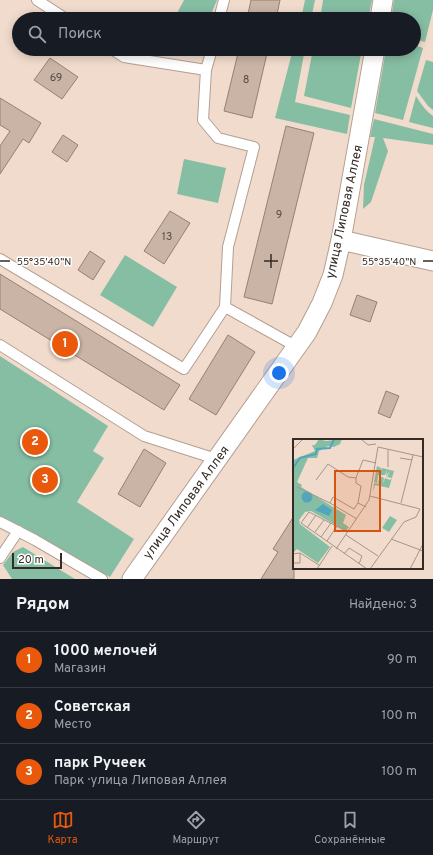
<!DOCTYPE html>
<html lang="ru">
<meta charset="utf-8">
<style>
:root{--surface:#171b24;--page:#20242c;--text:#f1f3f6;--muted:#9ea1a6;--line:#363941;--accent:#ea580c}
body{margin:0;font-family:Overpass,sans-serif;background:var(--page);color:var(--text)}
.scale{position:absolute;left:12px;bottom:10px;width:50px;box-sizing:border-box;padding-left:4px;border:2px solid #342b26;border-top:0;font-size:11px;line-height:14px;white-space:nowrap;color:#342b26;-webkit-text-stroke:3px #fff;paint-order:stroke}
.you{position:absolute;left:279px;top:373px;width:14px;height:14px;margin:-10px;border:3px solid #fff;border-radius:50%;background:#1a73e8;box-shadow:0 0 0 6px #1a73e833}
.badge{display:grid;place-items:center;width:26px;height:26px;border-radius:50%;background:var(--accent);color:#fff;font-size:13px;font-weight:700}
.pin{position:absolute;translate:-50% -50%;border:2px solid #fff;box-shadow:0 1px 4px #0006}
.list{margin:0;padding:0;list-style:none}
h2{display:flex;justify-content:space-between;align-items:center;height:52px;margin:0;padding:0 16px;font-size:17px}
h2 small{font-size:13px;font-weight:400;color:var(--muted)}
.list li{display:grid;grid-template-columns:26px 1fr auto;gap:12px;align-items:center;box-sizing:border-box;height:56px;padding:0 16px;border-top:1px solid var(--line)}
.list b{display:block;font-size:15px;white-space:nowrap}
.list p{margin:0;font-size:13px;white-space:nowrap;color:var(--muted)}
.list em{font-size:13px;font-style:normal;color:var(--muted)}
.icon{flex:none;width:22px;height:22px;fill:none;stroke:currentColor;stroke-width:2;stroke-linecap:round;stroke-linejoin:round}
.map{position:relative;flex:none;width:433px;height:579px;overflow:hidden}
.search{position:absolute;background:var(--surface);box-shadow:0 2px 10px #0003;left:12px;right:12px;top:12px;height:44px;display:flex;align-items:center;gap:10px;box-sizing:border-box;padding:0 14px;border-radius:22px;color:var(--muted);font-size:15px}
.sheet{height:220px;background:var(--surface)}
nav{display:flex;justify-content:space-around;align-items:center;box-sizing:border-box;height:56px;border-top:1px solid var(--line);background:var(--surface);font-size:11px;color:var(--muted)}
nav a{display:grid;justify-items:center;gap:2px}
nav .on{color:var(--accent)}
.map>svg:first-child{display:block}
.green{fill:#86bea3}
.building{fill:#c9b4a6;stroke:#958174}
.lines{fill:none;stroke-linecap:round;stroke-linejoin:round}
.service-casing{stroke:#b49f92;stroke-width:12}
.minor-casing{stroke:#b49f92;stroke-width:21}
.service{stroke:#fff;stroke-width:10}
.minor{stroke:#fff;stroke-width:19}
.ticks{fill:none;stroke:#342b26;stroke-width:1.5}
.labels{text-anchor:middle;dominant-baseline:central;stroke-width:3;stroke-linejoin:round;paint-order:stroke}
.number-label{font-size:11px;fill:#594d46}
.street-label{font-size:13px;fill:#342b26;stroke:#fff}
.inset-river{fill:none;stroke:#52a5ba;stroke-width:2}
.inset-road{fill:none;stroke:#a5958a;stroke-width:1}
.view{fill:#d6540f;fill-opacity:0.15;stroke:#d6540f;stroke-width:2}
.inset-edge{fill:none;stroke:#342b26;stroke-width:2}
.ticks-label{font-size:10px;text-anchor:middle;fill:#342b26;stroke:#fff;stroke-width:3;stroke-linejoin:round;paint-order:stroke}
</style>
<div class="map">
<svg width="433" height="579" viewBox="0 0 433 579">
<rect width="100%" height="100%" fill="#f1dbcc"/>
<g class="green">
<path d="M 184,0 L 217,0 L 209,19 L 174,19 Z"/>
<path d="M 305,0 L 315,0 L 311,19 L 301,19 Z"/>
<path d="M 323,0 L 372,0 L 368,19 L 341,19 L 321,13 Z"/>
<path d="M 394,0 L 433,0 L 433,10 L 425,42 L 414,39 L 414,19 L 391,19 Z"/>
<path d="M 414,45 L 423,48 L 403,120 L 375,113 L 386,49 L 414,49 Z"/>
<path d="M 293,49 L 305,49 L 295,102 L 350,115 L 347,134 L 275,118 Z"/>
<path d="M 313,49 L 362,49 L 351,108 L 304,96 Z"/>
<path d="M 426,60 L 433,62 L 433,110 L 428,106 L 417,91 Z"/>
<path d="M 416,96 C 421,104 425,110 433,116 L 433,128 L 409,122 Z"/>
<path d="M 374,119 L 433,134 L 433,145 L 383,138 L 388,151 L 371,202 L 363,209 L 364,185 L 375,137 L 370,137 Z"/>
<path d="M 184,159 L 226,168 L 218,203 L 177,194 Z"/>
<path d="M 125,255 L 177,287 L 153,327 L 100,295 Z"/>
<path d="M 0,356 L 108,426 L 93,451 L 104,458 L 77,502 L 134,539 L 110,577 L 22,527 L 0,517 Z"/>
<path d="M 23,547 L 75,579 L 12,579 L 3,565 L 13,552 Z"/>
</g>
<g class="building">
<path d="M 251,0 L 280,0 L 276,19 L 247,19 Z"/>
<path d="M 239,49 L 268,49 L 252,118 L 224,111 Z"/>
<path d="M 50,58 L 78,77 L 62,99 L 34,80 Z"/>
<path d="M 0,98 L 41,123 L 29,143 L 23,139 L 0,174 L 0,146 L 10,131 L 0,125 Z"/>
<path d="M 286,126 L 314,133 L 272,304 L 244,297 Z"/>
<path d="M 63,135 L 78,145 L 67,162 L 52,152 Z"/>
<path d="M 170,211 L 190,223 L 164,264 L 144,251 Z"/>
<path d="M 90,251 L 105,261 L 93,280 L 78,270 Z"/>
<path d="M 0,274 L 180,385 L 164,410 L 0,309 Z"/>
<path d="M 357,295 L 377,302 L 370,322 L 350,315 Z"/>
<path d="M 228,335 L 255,352 L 216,415 L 189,399 Z"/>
<path d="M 386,391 L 399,396 L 390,418 L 378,413 Z"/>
<path d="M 144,449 L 166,463 L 140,507 L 118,494 Z"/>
<path d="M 294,516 L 294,579 L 261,579 L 278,552 L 273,549 Z"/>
</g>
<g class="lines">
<defs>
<g id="service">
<path d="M 37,0 L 66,19"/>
<path d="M 219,19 L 224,0"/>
<path d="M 112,49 L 124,57 L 206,70"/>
<path d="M 212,49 L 206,70 L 203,120 L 218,138 L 254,147 L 228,247 L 225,307 L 297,347"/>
<path d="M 0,259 L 184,369 L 225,307"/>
<path d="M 0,345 L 144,436 L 210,457 L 217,461"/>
<path d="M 0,522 L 35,540 L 102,579"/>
<path d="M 0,558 L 18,531"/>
</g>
<g id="minor">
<path d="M 380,19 L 383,0"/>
<path d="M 341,240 L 433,261"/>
<path d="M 132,579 L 307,332 L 322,303 L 333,275 L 341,240 L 375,49"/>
</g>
</defs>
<use href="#service" class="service-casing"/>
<use href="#minor" class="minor-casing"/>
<use href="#service" class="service"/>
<use href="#minor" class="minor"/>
</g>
<path class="ticks" d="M 271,254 L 271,268M 0,261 L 10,261M 264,261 L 278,261M 423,261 L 433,261"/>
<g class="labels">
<g class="number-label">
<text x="56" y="78">69</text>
<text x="246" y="80">8</text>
<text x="279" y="215">9</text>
<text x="167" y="237">13</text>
</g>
<g class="street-label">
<text transform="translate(345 212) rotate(-78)">улица Липовая Аллея</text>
<text transform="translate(187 503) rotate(-54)">улица Липовая Аллея</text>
</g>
</g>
<g transform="translate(293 439)">
<rect width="130" height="130" fill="#f1dbcc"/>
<path d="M 26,0 L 33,2 L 49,0 L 47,5 L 41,8 L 35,7 L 26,12 L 24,19 L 15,19 L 4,43 L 9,46 L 8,48 L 53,76 L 50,84 L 56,88 L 53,92 L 18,72 L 12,73 L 6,81 L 7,85 L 37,108 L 25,124 L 4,110 L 0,114 L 0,21 L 22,12 L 19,6 L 22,6 ZM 84,27 L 88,29 L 87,32 L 89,29 L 101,32 L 96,49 L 82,46 L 80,53 L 81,44 L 87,45 L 85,44 L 87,37 L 91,39 L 90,45 L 92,39 L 97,41 L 99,39 L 94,38 L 97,32 L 93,37 L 94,31 L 92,36 L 85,36 L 84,44 L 81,43 ZM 97,77 L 104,81 L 96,93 L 89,89 Z" fill="#86bea3"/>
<path d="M8.5 58a5.5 5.5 0 1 1 11 0a5.5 5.5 0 1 1-11 0ZM 30,65 L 39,71 L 36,77 L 22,71 Z" fill="#52a5ba"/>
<path class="inset-river" d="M 0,29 L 7,19 L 23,15 L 24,10 L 37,9 L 41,0"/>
<path class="inset-road" d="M 68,0 L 75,6 L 83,5M 85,8 L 130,18M 0,10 L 10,0M 107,19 L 119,21M 95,28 L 95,11M 23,41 L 35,25 L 55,38 L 63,39M 4,48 L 37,64M 108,64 L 120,16M 73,68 L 65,64 L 68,47 L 63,44 L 63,39 L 70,21 L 83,24M 64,80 L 37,64 L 40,58 L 61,70 L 65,64M 14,89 L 23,76M 22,93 L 31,81M 55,93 L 16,73 L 8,84 L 74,130M 53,96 L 85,117M 28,98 L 38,84M 98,100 L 130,112M 34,102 L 44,87M 43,110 L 76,61 L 85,8M 0,115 L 7,114 L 26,126M 51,115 L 56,109 L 69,117 L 66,125M 0,124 L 7,124 L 7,114M 24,130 L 39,107M 77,130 L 111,83 L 123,78 L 127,70 L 77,57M 117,130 L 130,105"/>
<path class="view" d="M 42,32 L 87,32 L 87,92 L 42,92 Z"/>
<rect width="130" height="130" class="inset-edge"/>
</g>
<g class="ticks-label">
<text x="44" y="265">55°35'40"N</text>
<text x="389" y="265">55°35'40"N</text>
</g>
</svg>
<div class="scale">20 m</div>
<div class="you"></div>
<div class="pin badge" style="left:65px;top:344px">1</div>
<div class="pin badge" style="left:35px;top:442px">2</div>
<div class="pin badge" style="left:45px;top:480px">3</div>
<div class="search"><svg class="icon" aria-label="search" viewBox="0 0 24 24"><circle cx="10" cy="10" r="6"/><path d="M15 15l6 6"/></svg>Поиск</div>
</div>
<section class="sheet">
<h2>Рядом<small>Найдено: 3</small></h2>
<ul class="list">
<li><span class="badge">1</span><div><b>1000 мелочей</b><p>Магазин</p></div><em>90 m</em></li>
<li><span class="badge">2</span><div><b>Советская</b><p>Место</p></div><em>100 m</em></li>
<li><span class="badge">3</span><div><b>парк Ручеек</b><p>Парк · улица Липовая Аллея</p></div><em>100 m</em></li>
</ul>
</section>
<nav>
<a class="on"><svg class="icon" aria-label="map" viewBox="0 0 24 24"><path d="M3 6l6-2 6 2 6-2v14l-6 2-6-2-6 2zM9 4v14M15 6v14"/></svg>Карта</a>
<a><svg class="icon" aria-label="directions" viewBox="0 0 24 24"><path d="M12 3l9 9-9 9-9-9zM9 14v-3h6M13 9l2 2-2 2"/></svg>Маршрут</a>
<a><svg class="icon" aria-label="saved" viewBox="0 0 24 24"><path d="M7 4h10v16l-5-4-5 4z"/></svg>Сохранённые</a>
</nav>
